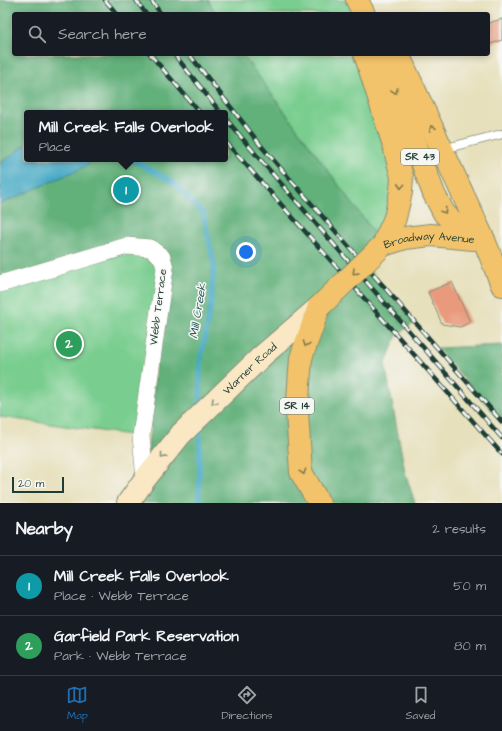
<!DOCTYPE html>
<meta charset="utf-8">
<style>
:root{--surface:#171b24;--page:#20242c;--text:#f1f3f6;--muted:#9ea1a6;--line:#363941;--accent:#1f6fb2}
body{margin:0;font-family:"Architects Daughter",sans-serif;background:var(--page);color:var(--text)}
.scale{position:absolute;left:12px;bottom:10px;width:52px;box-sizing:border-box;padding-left:4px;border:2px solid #1f3d34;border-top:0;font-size:11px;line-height:14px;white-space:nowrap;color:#1f3d34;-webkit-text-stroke:3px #f6f6f2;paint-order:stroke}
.you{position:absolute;left:246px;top:252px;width:14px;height:14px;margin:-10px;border:3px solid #fff;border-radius:50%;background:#1a73e8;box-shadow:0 0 0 6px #1a73e833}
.badge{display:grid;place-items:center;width:26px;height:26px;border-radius:50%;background:var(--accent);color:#fff;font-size:13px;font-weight:700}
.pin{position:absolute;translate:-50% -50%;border:2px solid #fff;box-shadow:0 1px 4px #0006}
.popup{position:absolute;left:24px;top:110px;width:204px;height:52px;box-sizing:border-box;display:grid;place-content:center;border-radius:4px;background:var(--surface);filter:drop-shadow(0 1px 3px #0005);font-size:13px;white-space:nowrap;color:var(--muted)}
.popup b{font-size:15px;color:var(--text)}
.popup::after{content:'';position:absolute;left:50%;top:100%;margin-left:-8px;border:8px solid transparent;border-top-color:var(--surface)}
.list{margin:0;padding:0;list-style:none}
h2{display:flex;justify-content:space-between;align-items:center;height:52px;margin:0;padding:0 16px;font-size:17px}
h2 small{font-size:13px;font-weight:400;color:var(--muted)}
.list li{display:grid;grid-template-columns:26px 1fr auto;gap:12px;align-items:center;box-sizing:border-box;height:60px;padding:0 16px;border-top:1px solid var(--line)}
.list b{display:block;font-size:15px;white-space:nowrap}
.list p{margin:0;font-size:13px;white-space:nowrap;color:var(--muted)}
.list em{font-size:13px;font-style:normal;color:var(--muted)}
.icon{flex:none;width:22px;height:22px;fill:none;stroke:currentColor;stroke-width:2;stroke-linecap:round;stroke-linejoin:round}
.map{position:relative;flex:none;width:502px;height:503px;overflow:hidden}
.search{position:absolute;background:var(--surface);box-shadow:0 2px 6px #0003;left:12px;right:12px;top:12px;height:44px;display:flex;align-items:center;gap:10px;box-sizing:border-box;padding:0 14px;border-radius:4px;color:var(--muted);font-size:15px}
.sheet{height:172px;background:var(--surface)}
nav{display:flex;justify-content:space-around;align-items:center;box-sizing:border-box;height:56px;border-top:1px solid var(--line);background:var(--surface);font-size:11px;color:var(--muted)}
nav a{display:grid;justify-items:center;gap:2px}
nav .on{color:var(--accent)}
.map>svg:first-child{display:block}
.green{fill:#79cd8f;stroke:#4c8562}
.forest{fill:#62b07a;stroke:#407657}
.water{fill:#45a9c5;stroke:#32737c}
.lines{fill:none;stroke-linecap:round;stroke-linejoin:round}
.stream{stroke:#45a9c5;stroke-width:5}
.building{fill:#e99a7b}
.service-casing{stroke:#838e78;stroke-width:10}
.minor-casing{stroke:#838e78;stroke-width:18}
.secondary-casing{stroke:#838e78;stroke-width:24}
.primary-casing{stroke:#838e78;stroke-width:24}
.service{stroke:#fff;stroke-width:8}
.minor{stroke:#fff;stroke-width:17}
.secondary{stroke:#fae7c3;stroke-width:22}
.primary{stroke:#f2c36a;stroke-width:22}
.rail-casing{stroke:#1f3d34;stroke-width:4.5}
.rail{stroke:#f6f6f2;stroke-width:3;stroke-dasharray:9;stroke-linecap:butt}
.primary-bridge-casing{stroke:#838e78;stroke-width:24;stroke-linecap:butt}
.primary-bridge{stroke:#f2c36a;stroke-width:22}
.oneway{stroke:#7e794c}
.oneway2{stroke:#8c927c}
.labels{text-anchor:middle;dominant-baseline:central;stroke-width:3;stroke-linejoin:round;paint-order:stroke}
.shield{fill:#f6f6f2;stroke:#60746d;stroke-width:1}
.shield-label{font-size:10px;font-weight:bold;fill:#1f3d34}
.street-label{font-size:11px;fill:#1f3d34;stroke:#f6f6f2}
.water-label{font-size:12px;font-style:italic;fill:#2a5d60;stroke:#f6f6f2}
</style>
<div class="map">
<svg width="502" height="503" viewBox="0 0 502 503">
<rect width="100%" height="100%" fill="#f6f6f2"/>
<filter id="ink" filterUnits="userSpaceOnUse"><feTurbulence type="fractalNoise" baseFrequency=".025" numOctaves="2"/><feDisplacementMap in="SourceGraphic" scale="8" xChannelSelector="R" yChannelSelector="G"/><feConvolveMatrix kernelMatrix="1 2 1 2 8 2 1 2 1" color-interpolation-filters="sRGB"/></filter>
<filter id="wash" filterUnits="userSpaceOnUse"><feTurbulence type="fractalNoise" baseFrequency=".012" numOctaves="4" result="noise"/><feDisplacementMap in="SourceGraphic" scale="16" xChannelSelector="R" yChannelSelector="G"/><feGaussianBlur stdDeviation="0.9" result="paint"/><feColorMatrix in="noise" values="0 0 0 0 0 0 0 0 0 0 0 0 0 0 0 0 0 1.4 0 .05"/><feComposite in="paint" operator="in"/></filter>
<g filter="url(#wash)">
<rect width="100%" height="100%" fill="#e7e0bc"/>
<g class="green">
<path d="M 208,0 L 348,0 L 352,14 L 216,14 Z"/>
<path d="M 242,54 L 365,54 L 402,177 L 383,245 Z"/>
<path d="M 127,246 L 162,257 L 141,436 L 122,434 L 0,417 L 0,284 Z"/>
</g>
<g class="forest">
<path d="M 0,0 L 208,0 L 216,14 L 14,14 L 14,54 L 242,54 L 383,245 L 364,264 L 415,322 L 397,335 L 385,364 L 405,472 L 415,503 L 128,503 L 145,479 L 165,268 L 150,248 L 0,284 L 0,204 L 86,166 L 91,159 L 225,159 L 225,113 L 82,113 L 78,111 L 74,113 L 27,113 L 27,144 L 0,164 Z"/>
<path d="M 502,345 L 502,422 L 437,348 Z"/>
</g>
<path class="water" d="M 27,144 L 27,159 L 91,159 L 87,166 L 0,204 L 0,164 Z"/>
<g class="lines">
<g class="stream">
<path d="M 131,159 L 173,182 L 203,213 L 214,264 L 211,304 L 200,362 L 200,406"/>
<path d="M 199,503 L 200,426"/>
</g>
</g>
<g id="blocks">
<g class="building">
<path d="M 502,19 L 502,40 L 488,45 L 488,23 Z"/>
<path d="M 452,282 L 470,322 L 460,327 L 442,324 L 428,292 Z"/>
</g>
</g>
</g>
<g filter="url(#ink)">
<use href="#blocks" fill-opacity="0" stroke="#838e78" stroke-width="1"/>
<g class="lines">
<defs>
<path id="service" d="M 443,149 L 502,134"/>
<path id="minor" d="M 0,284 L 127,246 L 150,248 L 162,257 L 165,268 L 141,436 L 145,479"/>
<g id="secondary">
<path id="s1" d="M 128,503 L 145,479 L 181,434 L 262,356 L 319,307"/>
</g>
<g id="primary">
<path d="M 357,0 L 364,14"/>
<path d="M 365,54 L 392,139 L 402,177 L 401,192 L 395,218 L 383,245"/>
<path d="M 382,54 L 434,194 L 444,213 L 457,226 L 484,240"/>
<path d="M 398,54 L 484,240 L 502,285"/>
<path id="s2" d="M 383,245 L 405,238 L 431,235 L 474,239"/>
<path d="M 319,503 L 301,472 L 297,412 L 301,358 L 319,307"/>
</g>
</defs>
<use href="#service" class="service-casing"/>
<use href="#minor" class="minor-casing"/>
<use href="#secondary" class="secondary-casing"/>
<use href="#primary" class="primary-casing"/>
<use href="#service" class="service"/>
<use href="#minor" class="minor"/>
<use href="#secondary" class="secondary"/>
<use href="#primary" class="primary"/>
<defs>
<g id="rail">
<path d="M 105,0 L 117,14"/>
<path d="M 136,0 L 146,14"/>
<path d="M 151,0 L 161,14"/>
<path d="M 150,54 L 200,113"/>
<path d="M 174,54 L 221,113"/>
<path d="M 189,54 L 262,147 L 502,422"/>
<path d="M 225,118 L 258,157 L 502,438"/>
<path d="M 225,141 L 502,454"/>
</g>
</defs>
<use href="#rail" class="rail-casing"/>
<use href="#rail" class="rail"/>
<defs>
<path id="primary-bridge" d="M 319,307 L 383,245"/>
</defs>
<use href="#primary-bridge" class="primary-bridge-casing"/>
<use href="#primary-bridge" class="primary-bridge"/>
</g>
<defs><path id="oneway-chevron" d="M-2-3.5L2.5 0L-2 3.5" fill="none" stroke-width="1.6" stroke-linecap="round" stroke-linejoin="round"/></defs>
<g class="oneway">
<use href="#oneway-chevron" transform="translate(395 91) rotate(70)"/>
<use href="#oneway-chevron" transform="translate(432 128) rotate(-115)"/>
<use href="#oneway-chevron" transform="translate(401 186) rotate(94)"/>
<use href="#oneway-chevron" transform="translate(444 211) rotate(56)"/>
<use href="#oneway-chevron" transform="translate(355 272) rotate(136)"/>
<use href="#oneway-chevron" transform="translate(306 344) rotate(110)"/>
<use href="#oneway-chevron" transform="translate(303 472) rotate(73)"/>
</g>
<g class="oneway2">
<use href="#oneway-chevron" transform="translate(214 402) rotate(135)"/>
<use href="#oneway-chevron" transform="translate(163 456) rotate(129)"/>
</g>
</g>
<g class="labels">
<g class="shield">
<rect x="401" y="149" width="38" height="16" rx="3"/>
<rect x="280" y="398" width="34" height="16" rx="3"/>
</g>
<g class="shield-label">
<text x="420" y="157">SR 43</text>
<text x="297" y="406">SR 14</text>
</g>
<g class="street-label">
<text stroke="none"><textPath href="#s2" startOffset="47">Broadway Avenue</textPath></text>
<text transform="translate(158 307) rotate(-83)">Webb Terrace</text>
<text stroke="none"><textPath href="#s1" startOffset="182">Warner Road</textPath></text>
</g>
<g class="water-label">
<text transform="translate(198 311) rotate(-81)">Mill Creek</text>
</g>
</g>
</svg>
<div class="scale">20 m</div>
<div class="you"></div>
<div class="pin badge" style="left:126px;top:190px;background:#0f9aa8">1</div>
<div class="popup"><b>Mill Creek Falls Overlook</b>Place</div>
<div class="pin badge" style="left:69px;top:344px;background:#2e9e5b">2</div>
<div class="search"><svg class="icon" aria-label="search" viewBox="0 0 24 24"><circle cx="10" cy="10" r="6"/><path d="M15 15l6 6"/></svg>Search here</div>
</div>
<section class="sheet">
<h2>Nearby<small>2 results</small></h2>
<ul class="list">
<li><span class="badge" style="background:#0f9aa8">1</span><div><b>Mill Creek Falls Overlook</b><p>Place · Webb Terrace</p></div><em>50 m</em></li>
<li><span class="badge" style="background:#2e9e5b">2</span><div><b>Garfield Park Reservation</b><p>Park · Webb Terrace</p></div><em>80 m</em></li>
</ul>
</section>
<nav>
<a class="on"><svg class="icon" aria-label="map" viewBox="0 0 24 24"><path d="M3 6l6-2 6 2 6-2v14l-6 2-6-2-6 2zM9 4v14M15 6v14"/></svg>Map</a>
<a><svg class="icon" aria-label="directions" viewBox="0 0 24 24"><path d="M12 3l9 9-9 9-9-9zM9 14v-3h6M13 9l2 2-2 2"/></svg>Directions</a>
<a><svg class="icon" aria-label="saved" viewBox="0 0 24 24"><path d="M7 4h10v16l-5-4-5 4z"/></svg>Saved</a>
</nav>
